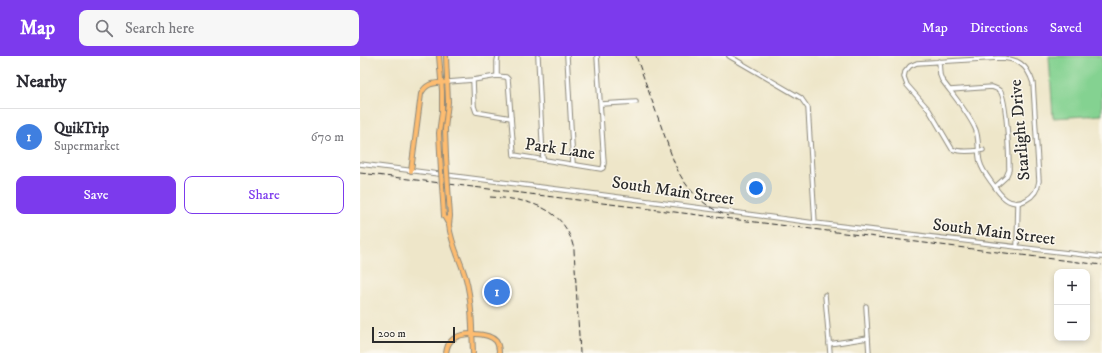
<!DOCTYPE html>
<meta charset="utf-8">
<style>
:root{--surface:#fff;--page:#f7f7f7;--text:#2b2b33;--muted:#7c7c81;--line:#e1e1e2;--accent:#7c3aed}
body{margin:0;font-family:"IM FELL DW Pica",serif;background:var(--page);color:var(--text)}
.controls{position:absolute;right:12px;bottom:12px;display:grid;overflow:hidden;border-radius:8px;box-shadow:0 2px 6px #0003}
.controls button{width:36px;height:36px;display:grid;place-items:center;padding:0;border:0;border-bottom:1px solid var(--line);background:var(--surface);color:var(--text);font:20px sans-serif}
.scale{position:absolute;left:12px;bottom:10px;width:83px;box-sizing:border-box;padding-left:4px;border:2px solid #2b2b2b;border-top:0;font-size:11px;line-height:14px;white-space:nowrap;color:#2b2b2b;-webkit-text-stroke:3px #fbf7ec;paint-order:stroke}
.you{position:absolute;left:396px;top:132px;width:14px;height:14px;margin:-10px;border:3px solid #fff;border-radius:50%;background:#1a73e8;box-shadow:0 0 0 6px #1a73e833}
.badge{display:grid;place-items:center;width:26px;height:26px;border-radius:50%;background:var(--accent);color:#fff;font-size:13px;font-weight:700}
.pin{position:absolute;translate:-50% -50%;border:2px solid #fff;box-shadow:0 1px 4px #0006}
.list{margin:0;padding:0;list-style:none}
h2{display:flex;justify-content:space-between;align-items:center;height:52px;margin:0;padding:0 16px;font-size:17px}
h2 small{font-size:13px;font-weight:400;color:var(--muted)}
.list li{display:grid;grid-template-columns:26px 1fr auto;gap:12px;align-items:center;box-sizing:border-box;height:56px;padding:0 16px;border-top:1px solid var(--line)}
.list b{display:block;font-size:15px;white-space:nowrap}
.list p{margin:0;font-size:13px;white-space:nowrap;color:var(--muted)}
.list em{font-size:13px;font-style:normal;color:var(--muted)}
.actions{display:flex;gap:8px;padding:12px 16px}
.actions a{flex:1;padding:9px 0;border:1px solid var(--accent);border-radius:8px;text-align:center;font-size:14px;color:var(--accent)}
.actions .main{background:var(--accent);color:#fff}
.icon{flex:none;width:22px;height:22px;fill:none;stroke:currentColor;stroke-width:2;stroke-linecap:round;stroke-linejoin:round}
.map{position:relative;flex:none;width:742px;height:297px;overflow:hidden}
header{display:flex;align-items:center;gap:24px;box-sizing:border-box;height:56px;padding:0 20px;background:var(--accent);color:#fff}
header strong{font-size:19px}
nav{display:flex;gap:22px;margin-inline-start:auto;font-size:14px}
.search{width:280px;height:36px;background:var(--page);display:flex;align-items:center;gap:10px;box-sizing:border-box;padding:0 14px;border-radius:8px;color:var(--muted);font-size:15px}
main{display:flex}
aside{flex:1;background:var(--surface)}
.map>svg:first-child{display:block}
.green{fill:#84d291;stroke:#587e5e}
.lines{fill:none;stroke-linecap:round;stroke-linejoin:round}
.minor-casing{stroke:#8c887a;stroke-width:5.5}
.major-casing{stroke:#8c887a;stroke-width:6}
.minor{stroke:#fff;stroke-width:3.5}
.major{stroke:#fdbc70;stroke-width:4}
.rail{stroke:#2b2b2b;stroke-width:1;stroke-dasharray:6 3;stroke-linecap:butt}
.major-bridge-casing{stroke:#8c887a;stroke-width:6;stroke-linecap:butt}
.major-bridge{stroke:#fdbc70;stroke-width:4}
.labels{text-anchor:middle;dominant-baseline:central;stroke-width:3;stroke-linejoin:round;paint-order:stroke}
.street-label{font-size:17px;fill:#2b2b2b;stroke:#fbf7ec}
</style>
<header>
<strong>Map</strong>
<div class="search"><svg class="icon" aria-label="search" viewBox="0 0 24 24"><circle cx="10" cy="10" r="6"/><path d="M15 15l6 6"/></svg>Search here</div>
<nav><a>Map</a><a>Directions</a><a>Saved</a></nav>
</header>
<main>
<aside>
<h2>Nearby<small></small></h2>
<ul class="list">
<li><span class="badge" style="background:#3f7fe0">1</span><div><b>QuikTrip</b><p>Supermarket</p></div><em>670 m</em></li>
</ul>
<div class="actions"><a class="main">Save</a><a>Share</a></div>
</aside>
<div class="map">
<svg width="742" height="297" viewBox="0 0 742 297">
<rect width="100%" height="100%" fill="#fbf7ec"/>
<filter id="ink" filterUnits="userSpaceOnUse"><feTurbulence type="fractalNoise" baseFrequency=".025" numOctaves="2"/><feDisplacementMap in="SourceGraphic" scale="8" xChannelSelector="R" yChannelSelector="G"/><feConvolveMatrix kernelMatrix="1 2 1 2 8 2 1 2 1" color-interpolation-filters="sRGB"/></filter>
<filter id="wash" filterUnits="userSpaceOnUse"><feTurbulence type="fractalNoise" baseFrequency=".012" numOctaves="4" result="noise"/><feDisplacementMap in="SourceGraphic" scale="16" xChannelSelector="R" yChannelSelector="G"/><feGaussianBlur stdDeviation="0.9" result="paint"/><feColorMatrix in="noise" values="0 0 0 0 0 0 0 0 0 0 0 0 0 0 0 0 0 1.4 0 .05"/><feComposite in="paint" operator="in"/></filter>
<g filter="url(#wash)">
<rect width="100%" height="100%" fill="#eee6c9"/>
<path class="green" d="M 689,0 L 742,0 L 742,59 L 693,62 Z"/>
</g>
<g filter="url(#ink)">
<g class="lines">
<defs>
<g id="minor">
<path d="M 178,0 L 183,104"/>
<path d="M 207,0 L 213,108"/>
<path d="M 369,0 L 441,42 L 448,52 L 455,167"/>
<path d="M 579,5 L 580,19 L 582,24 C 593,39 607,55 615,72 C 620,82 617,95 620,106 C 622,114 627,120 632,127 C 640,139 650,153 666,144 C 674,140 678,133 679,125 L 673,27 C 667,8 657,2 638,2 L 557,7 L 550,10 L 545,16 L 544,21 L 547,29 L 569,54 L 592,93 C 600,97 614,95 623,94"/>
<path d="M 137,20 L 137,5 L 138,0"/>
<path d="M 113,24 L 114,50 L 116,56 L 151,62"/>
<path d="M 88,26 L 113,24 L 137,20 L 146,21 L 148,23 L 154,99 L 241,113 L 243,112 L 244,107 L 237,0"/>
<path d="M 590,34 L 632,31 C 634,32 638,33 640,35 C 647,43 649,102 649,114 L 646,121 L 635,131"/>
<path d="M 241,48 L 276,46"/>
<path d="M 0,108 L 228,137 L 455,167 L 742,201"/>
<path d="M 657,191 L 658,147"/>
<path d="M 465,239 L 470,297"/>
<path d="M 506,250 L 509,297"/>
<path d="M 469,288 L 508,282"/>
</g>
<g id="major">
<path d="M 79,0 L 82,35 L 82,56 L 79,77 L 81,115"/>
<path d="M 86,101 L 85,73 L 88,46 L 86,0"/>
<path d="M 51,115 L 61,38 C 67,25 76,28 88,26"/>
<path d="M 89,169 C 91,188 101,205 106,223 C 112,246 112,272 113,297"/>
<path d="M 86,297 C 87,291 88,287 93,283 C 102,276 128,276 136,285 C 138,288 139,293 139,297"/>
</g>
</defs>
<use href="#minor" class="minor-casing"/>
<use href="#major" class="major-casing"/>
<use href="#minor" class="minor"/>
<use href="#major" class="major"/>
<g class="rail">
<path d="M 276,0 L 314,106 C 323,130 343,151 368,160"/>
<path d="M 0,117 L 742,209"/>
<path d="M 130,141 C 168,143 206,151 214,194 L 220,297"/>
</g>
<defs>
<g id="major-bridge">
<path d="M 86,101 L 90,160 L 89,169"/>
<path d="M 81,115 L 84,160 L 89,169"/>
</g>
</defs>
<use href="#major-bridge" class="major-bridge-casing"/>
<use href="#major-bridge" class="major-bridge"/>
</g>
</g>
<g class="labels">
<g class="street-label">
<text transform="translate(660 74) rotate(-95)">Starlight Drive</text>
<text transform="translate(200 93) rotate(8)">Park Lane</text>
<text transform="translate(313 135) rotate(8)">South Main Street</text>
<text transform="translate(634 176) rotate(7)">South Main Street</text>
</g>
</g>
</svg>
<div class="controls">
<button>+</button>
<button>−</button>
</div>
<div class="scale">200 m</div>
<div class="you"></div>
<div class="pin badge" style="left:137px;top:236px;background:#3f7fe0">1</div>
</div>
</main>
